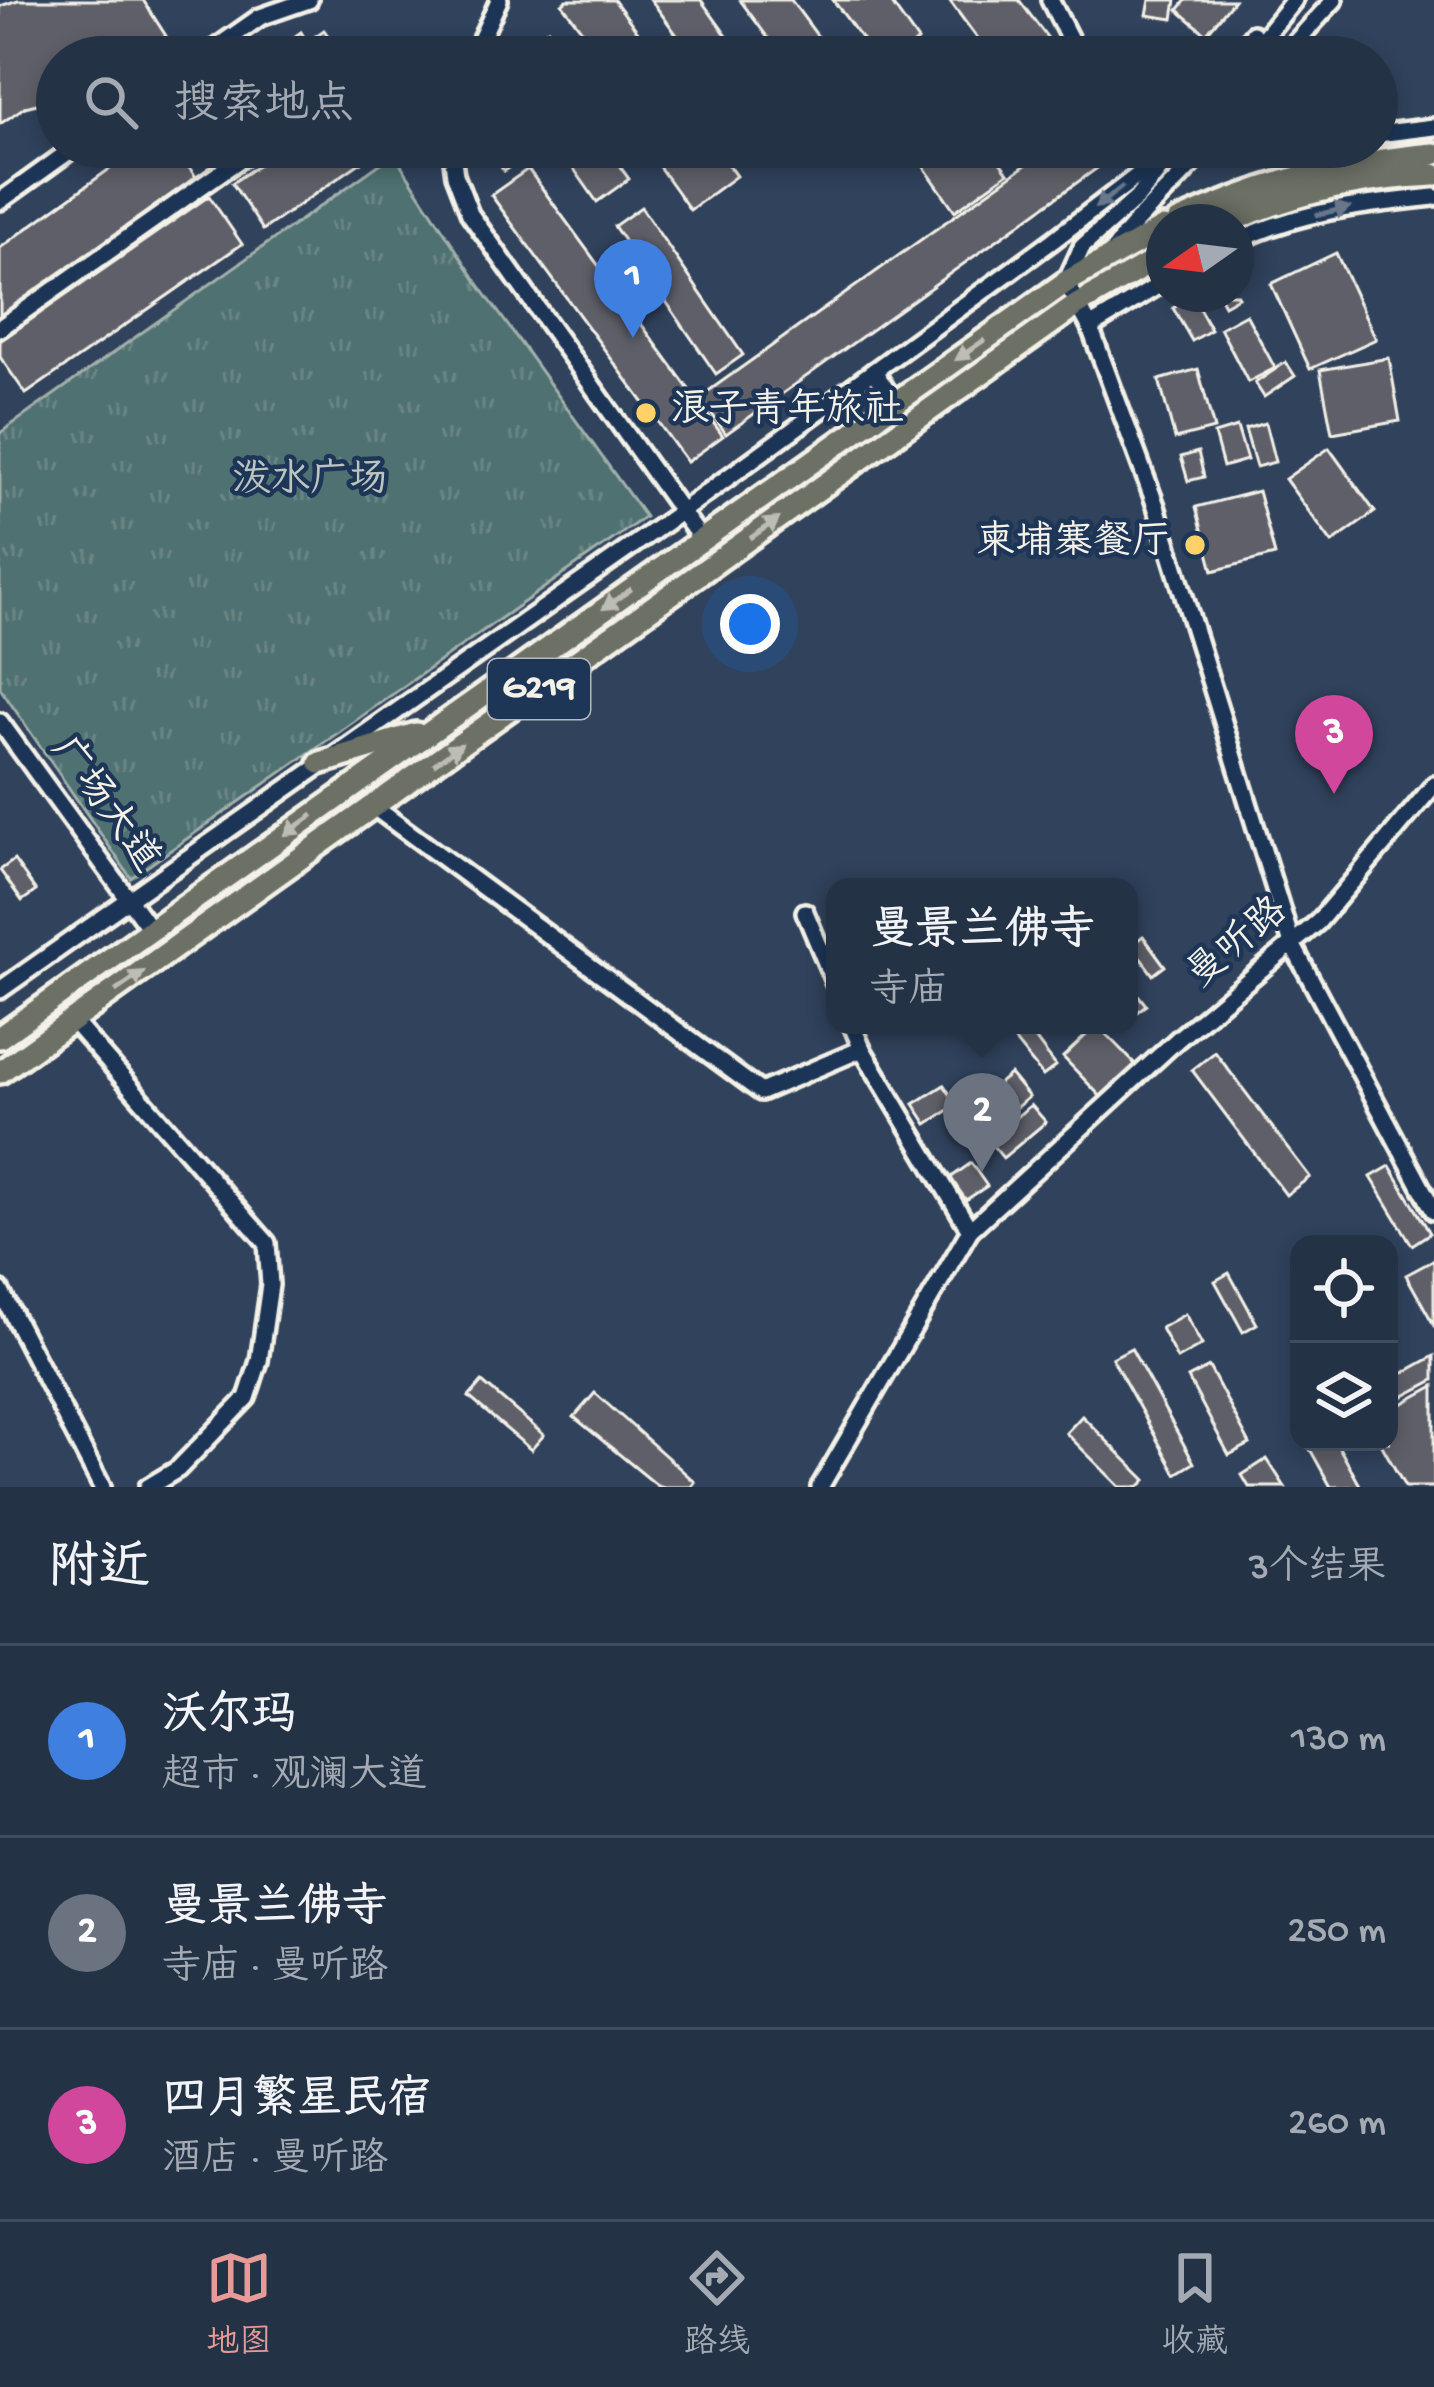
<!DOCTYPE html>
<html lang="zh">
<meta charset="utf-8">
<style>
:root{--surface:#243245;--page:#303e50;--text:#f1f3f6;--muted:#a3aab3;--line:#414d5e;--accent:#e69b98}
body{margin:0;font-family:"Gochi Hand","LXGW WenKai TC",sans-serif;background:var(--page);color:var(--text)}
.controls{position:absolute;right:36px;bottom:36px;display:grid;overflow:hidden;border-radius:24px;box-shadow:0 6px 18px #0003}
.controls button{width:108px;height:108px;display:grid;place-items:center;padding:0;border:0;border-bottom:3px solid var(--line);background:var(--surface);color:var(--text);font:60px sans-serif}
.compass{position:absolute;left:1146px;top:204px;width:108px;height:108px;border-radius:50%;background:var(--surface);box-shadow:0 6px 18px #0003;rotate:256deg}
.you{position:absolute;left:750px;top:624px;width:42px;height:42px;margin:-30px;border:9px solid #fff;border-radius:50%;background:#1a73e8;box-shadow:0 0 0 18px #1a73e833}
.badge{display:grid;place-items:center;width:78px;height:78px;border-radius:50%;background:var(--accent);color:#fff;font-size:39px;font-weight:700}
.pin{position:absolute;translate:-50% -99px;filter:drop-shadow(0 3px 6px #0008)}
.pin::after{content:'';position:absolute;top:63px;width:42px;height:36px;background:inherit;clip-path:polygon(0 0,100% 0,50% 100%)}
.popup{position:absolute;left:826px;top:878px;width:312px;height:156px;box-sizing:border-box;display:grid;place-content:center;border-radius:24px;background:var(--surface);filter:drop-shadow(0 3px 9px #0005);font-size:39px;white-space:nowrap;color:var(--muted)}
.popup b{font-size:45px;color:var(--text)}
.popup::after{content:'';position:absolute;left:50%;top:100%;margin-left:-24px;border:24px solid transparent;border-top-color:var(--surface)}
.list{margin:0;padding:0;list-style:none}
h2{display:flex;justify-content:space-between;align-items:center;height:156px;margin:0;padding:0 48px;font-size:51px}
h2 small{font-size:39px;font-weight:400;color:var(--muted)}
.list li{display:grid;grid-template-columns:78px 1fr auto;gap:36px;align-items:center;box-sizing:border-box;height:192px;padding:0 48px;border-top:3px solid var(--line)}
.list b{display:block;font-size:45px;white-space:nowrap}
.list p{margin:0;font-size:39px;white-space:nowrap;color:var(--muted)}
.list em{font-size:39px;font-style:normal;color:var(--muted)}
.icon{flex:none;width:66px;height:66px;fill:none;stroke:currentColor;stroke-width:2;stroke-linecap:round;stroke-linejoin:round}
.map{position:relative;flex:none;width:1434px;height:1487px;overflow:hidden}
.search{position:absolute;background:var(--surface);box-shadow:0 6px 18px #0003;left:36px;right:36px;top:36px;height:132px;display:flex;align-items:center;gap:30px;box-sizing:border-box;padding:0 42px;border-radius:66px;color:var(--muted);font-size:45px}
.sheet{height:732px;background:var(--surface)}
nav{display:flex;justify-content:space-around;align-items:center;box-sizing:border-box;height:168px;border-top:3px solid var(--line);background:var(--surface);font-size:33px;color:var(--muted)}
nav a{display:grid;justify-items:center;gap:6px}
nav .on{color:var(--accent)}
.map>svg:first-child{display:block}
.grass{fill:url(#grass-tufts);stroke:#a2b1ac;stroke-width:3}
.building{fill:#5e5f69;stroke:#f4f1e8;stroke-width:3}
.lines{fill:none;stroke-linecap:round;stroke-linejoin:round}
.minor-casing{stroke:#f4f1e8;stroke-width:24}
.highway-casing{stroke:#f4f1e8;stroke-width:30}
.minor{stroke:#1d3557;stroke-width:15}
.highway{stroke:#6c7065;stroke-width:21}
.oneway{fill:#68778a}
.oneway2{fill:#bebdb4}
.poi-dot{fill:#ffd166;stroke:#1d3557;stroke-width:4.5}
.labels{text-anchor:middle;dominant-baseline:central;stroke-width:9;stroke-linejoin:round;paint-order:stroke}
.shield{fill:#1d3557;stroke:#b4b9bc;stroke-width:3}
.shield-label{font-size:36px;font-weight:bold;fill:#f4f1e8}
.poi-label{font-size:39px;fill:#f4f1e8;stroke:#1d3557;text-anchor:start}
.park-label{font-size:39px;fill:#bbc4be;stroke:#1d3557}
.street-label{font-size:39px;fill:#f4f1e8;stroke:#1d3557}
</style>
<div class="map">
<svg width="1434" height="1487" viewBox="0 0 1434 1487">
<defs>
<pattern id="grass-tufts" width="24" height="20" patternUnits="userSpaceOnUse" patternTransform="scale(3)"><rect width="24" height="20" fill="#507171"/><path d="M3 7l-1-3M5 7V3M7 7l1-3M15 17l-1-3M17 17v-4M19 17l1-3" fill="none" stroke="#6a8685"/></pattern>
</defs>
<rect width="100%" height="100%" fill="#30425c"/>
<filter id="ink" filterUnits="userSpaceOnUse"><feTurbulence type="fractalNoise" baseFrequency=".00833" numOctaves="2"/><feDisplacementMap in="SourceGraphic" scale="24" xChannelSelector="R" yChannelSelector="G"/><feConvolveMatrix kernelMatrix="1 2 1 2 8 2 1 2 1" color-interpolation-filters="sRGB"/></filter>
<g filter="url(#ink)">
<path class="grass" d="M 394,154 L 479,285 L 645,517 L 131,878 L 0,688 L 0,433 Z"/>
<g class="building">
<path d="M 18,0 L 143,0 L 166,36 L 138,57 L 57,57 L 57,99 L 25,107 L 0,124 L 0,6 Z"/>
<path d="M 567,0 L 614,0 L 657,57 L 602,57 L 562,4 Z"/>
<path d="M 651,0 L 701,0 L 742,57 L 693,57 Z"/>
<path d="M 740,0 L 791,0 L 833,57 L 782,57 Z"/>
<path d="M 833,0 L 889,0 L 918,41 L 896,57 L 875,57 Z"/>
<path d="M 949,0 L 1019,0 L 1062,57 L 991,57 Z"/>
<path d="M 1150,0 L 1176,0 L 1173,19 L 1147,15 Z"/>
<path d="M 1186,0 L 1234,0 L 1206,34 L 1178,10 Z"/>
<path d="M 548,29 L 567,57 L 516,57 L 513,52 Z"/>
<path d="M 324,30 L 343,57 L 266,57 L 301,32 L 307,42 Z"/>
<path d="M 140,147 L 174,147 L 196,177 L 0,317 L 0,248 Z"/>
<path d="M 209,147 L 239,147 L 219,161 Z"/>
<path d="M 285,147 L 383,147 L 263,230 L 232,183 Z"/>
<path d="M 486,147 L 537,147 L 504,171 Z"/>
<path d="M 563,147 L 606,147 L 629,179 L 597,202 L 560,149 Z"/>
<path d="M 645,147 L 715,147 L 736,176 L 690,210 Z"/>
<path d="M 910,147 L 989,147 L 1008,173 L 955,211 Z"/>
<path d="M 1051,147 L 1091,147 L 1103,164 L 726,434 L 700,397 Z"/>
<path d="M 528,169 L 723,436 L 687,462 L 491,195 Z"/>
<path d="M 209,196 L 242,244 L 26,394 L 0,357 L 0,341 Z"/>
<path d="M 641,207 L 743,355 L 716,374 L 614,226 Z"/>
<path d="M 1336,253 L 1376,339 L 1310,369 L 1271,284 Z"/>
<path d="M 1218,294 L 1236,294 L 1238,297 L 1224,305 Z"/>
<path d="M 1193,297 L 1211,330 L 1192,341 L 1173,308 Z"/>
<path d="M 1246,314 L 1275,368 L 1248,382 L 1220,328 Z"/>
<path d="M 1389,358 L 1400,421 L 1332,433 L 1320,370 Z"/>
<path d="M 1286,362 L 1295,376 L 1264,397 L 1255,383 Z"/>
<path d="M 1198,369 L 1214,429 L 1175,439 L 1159,380 Z"/>
<path d="M 1265,423 L 1275,462 L 1256,467 L 1245,429 Z"/>
<path d="M 1237,427 L 1247,460 L 1223,467 L 1214,434 Z"/>
<path d="M 1329,448 L 1375,512 L 1332,543 L 1285,479 Z"/>
<path d="M 1198,452 L 1204,477 L 1188,481 L 1181,457 Z"/>
<path d="M 1258,491 L 1275,555 L 1213,571 L 1196,507 Z"/>
<path d="M 14,860 L 36,891 L 22,901 L 0,870 Z"/>
<path d="M 1143,936 L 1165,966 L 1153,975 L 1131,945 Z"/>
<path d="M 1129,983 L 1146,1005 L 1129,1018 Z"/>
<path d="M 1097,1025 L 1137,1066 L 1103,1099 L 1063,1057 Z"/>
<path d="M 1028,1029 L 1056,1066 L 1043,1076 L 1014,1040 Z"/>
<path d="M 1215,1052 L 1310,1177 L 1286,1195 L 1192,1070 Z"/>
<path d="M 1010,1074 L 1029,1097 L 983,1135 L 964,1112 Z"/>
<path d="M 944,1085 L 957,1105 L 927,1124 L 914,1104 Z"/>
<path d="M 1031,1105 L 1046,1122 L 1003,1158 L 988,1140 Z"/>
<path d="M 971,1163 L 987,1186 L 966,1200 L 950,1178 Z"/>
<path d="M 1390,1166 L 1430,1233 L 1412,1245 L 1371,1177 Z"/>
<path d="M 1434,1260 L 1434,1325 L 1406,1275 Z"/>
<path d="M 1229,1273 L 1257,1324 L 1243,1332 L 1215,1281 Z"/>
<path d="M 1185,1314 L 1202,1345 L 1177,1359 L 1161,1328 Z"/>
<path d="M 1131,1348 L 1194,1463 L 1176,1474 L 1112,1358 Z"/>
<path d="M 1434,1356 L 1434,1380 L 1389,1404 L 1389,1381 Z"/>
<path d="M 1209,1367 L 1250,1444 L 1229,1455 L 1188,1378 Z"/>
<path d="M 482,1382 L 544,1435 L 531,1450 L 469,1397 Z"/>
<path d="M 1434,1386 L 1434,1487 L 1405,1487 L 1380,1442 L 1389,1442 L 1389,1411 Z"/>
<path d="M 595,1393 L 695,1482 L 691,1487 L 659,1487 L 574,1417 Z"/>
<path d="M 1082,1416 L 1146,1480 L 1139,1487 L 1120,1487 L 1066,1433 Z"/>
<path d="M 1306,1442 L 1336,1442 L 1361,1487 L 1331,1487 Z"/>
<path d="M 1267,1459 L 1285,1487 L 1249,1487 L 1242,1475 Z"/>
</g>
<g class="lines">
<defs>
<g id="minor">
<path d="M 1050,0 L 1079,57"/>
<path d="M 203,57 L 260,17 L 309,0"/>
<path d="M 473,57 L 499,0"/>
<path d="M 1234,57 L 1253,34"/>
<path d="M 1248,57 L 1294,0"/>
<path d="M 1282,57 L 1334,0"/>
<path d="M 1377,134 L 1434,127"/>
<path d="M 451,147 L 455,175 L 470,214 L 701,539"/>
<path d="M 1177,147 L 1137,198 L 1082,247 L 1066,282 L 1090,327 L 1156,506 L 1292,944 L 1434,1211"/>
<path d="M 1292,147 L 1303,155 L 1351,161"/>
<path d="M 0,201 L 75,147"/>
<path d="M 1236,242 C 1297,211 1367,204 1434,197"/>
<path d="M 1109,257 C 1135,216 1177,185 1207,147"/>
<path d="M 1090,327 L 1164,282"/>
<path d="M 0,328 L 257,147"/>
<path d="M 874,371 L 895,403"/>
<path d="M 0,722 L 151,930"/>
<path d="M 374,807 L 761,1092 L 862,1049"/>
<path d="M 805,912 L 835,984"/>
<path d="M 0,990 L 682,511 L 1052,241 L 1137,176 L 1160,147"/>
<path d="M 73,1021 L 267,1243 L 270,1285 L 259,1361 L 247,1398 L 178,1469 L 148,1487"/>
<path d="M 852,1025 L 862,1049 L 970,1230"/>
<path d="M 0,1290 L 102,1487"/>
<path d="M 820,1487 L 970,1230 L 1178,1039 L 1318,922 L 1434,785"/>
</g>
<g id="highway">
<path d="M 1178,222 C 1267,182 1337,163 1434,154"/>
<path d="M 1229,222 C 1293,193 1364,178 1434,175"/>
<path d="M 320,763 L 416,734"/>
<path d="M 0,1037 L 1066,282 L 1164,228"/>
<path d="M 0,1072 L 1077,305 L 1164,255"/>
</g>
</defs>
<use href="#minor" class="minor-casing"/>
<use href="#highway" class="highway-casing"/>
<use href="#minor" class="minor"/>
<use href="#highway" class="highway"/>
</g>
<defs><path id="oneway-solid" d="M-6-.8H1V-3.2L6.5 0L1 3.2V.8H-6Z" transform="scale(3)"/></defs>
<g class="oneway">
<use href="#oneway-solid" transform="translate(1109 197) rotate(142)"/>
<use href="#oneway-solid" transform="translate(1333 211) rotate(-13)"/>
</g>
<g class="oneway2">
<use href="#oneway-solid" transform="translate(970 350) rotate(145)"/>
<use href="#oneway-solid" transform="translate(765 528) rotate(-35)"/>
<use href="#oneway-solid" transform="translate(617 599) rotate(145)"/>
<use href="#oneway-solid" transform="translate(448 754) rotate(-36)"/>
<use href="#oneway-solid" transform="translate(299 825) rotate(145)"/>
<use href="#oneway-solid" transform="translate(130 981) rotate(-35)"/>
</g>
</g>
<g class="poi-dot">
<circle cx="646" cy="413" r="12"/>
<circle cx="1195" cy="545" r="12"/>
</g>
<g class="labels">
<rect class="shield" x="488" y="659" width="102" height="60" rx="9"/>
<g class="shield-label">
<text x="539" y="689">G219</text>
</g>
<g class="poi-label">
<text x="670" y="413">浪子青年旅社</text>
<text x="1171" y="545" text-anchor="end">柬埔寨餐厅</text>
</g>
<g class="park-label">
<text x="310" y="483">泼水广场</text>
</g>
<g class="street-label">
<text transform="translate(103 806) rotate(54)">广场大道</text>
<text transform="translate(1239 945) rotate(-40)">曼听路</text>
</g>
</g>
</svg>
<div class="controls">
<button><svg class="icon" aria-label="locate" viewBox="0 0 24 24"><circle cx="12" cy="12" r="6"/><path d="M12 2v4M12 18v4M2 12h4M18 12h4"/></svg></button>
<button><svg class="icon" aria-label="layers" viewBox="0 0 24 24"><path d="M12 4l9 5-9 5-9-5zM3 14l9 5 9-5"/></svg></button>
</div>
<svg class="compass" viewBox="-18 -18 36 36"><path d="M0-13l5 13h-10z" fill="#e53935"/><path d="M0 13l5-13h-10z" fill="#a3aab3"/></svg>
<div class="you"></div>
<div class="pin badge" style="left:633px;top:338px;background:#3f7fe0">1</div>
<div class="pin badge" style="left:982px;top:1172px;background:#6b7280">2</div>
<div class="popup"><b>曼景兰佛寺</b>寺庙</div>
<div class="pin badge" style="left:1334px;top:794px;background:#d1479c">3</div>
<div class="search"><svg class="icon" aria-label="search" viewBox="0 0 24 24"><circle cx="10" cy="10" r="6"/><path d="M15 15l6 6"/></svg>搜索地点</div>
</div>
<section class="sheet">
<h2>附近<small>3个结果</small></h2>
<ul class="list">
<li><span class="badge" style="background:#3f7fe0">1</span><div><b>沃尔玛</b><p>超市 · 观澜大道</p></div><em>130 m</em></li>
<li><span class="badge" style="background:#6b7280">2</span><div><b>曼景兰佛寺</b><p>寺庙 · 曼听路</p></div><em>250 m</em></li>
<li><span class="badge" style="background:#d1479c">3</span><div><b>四月繁星民宿</b><p>酒店 · 曼听路</p></div><em>260 m</em></li>
</ul>
</section>
<nav>
<a class="on"><svg class="icon" aria-label="map" viewBox="0 0 24 24"><path d="M3 6l6-2 6 2 6-2v14l-6 2-6-2-6 2zM9 4v14M15 6v14"/></svg>地图</a>
<a><svg class="icon" aria-label="directions" viewBox="0 0 24 24"><path d="M12 3l9 9-9 9-9-9zM9 14v-3h6M13 9l2 2-2 2"/></svg>路线</a>
<a><svg class="icon" aria-label="saved" viewBox="0 0 24 24"><path d="M7 4h10v16l-5-4-5 4z"/></svg>收藏</a>
</nav>
